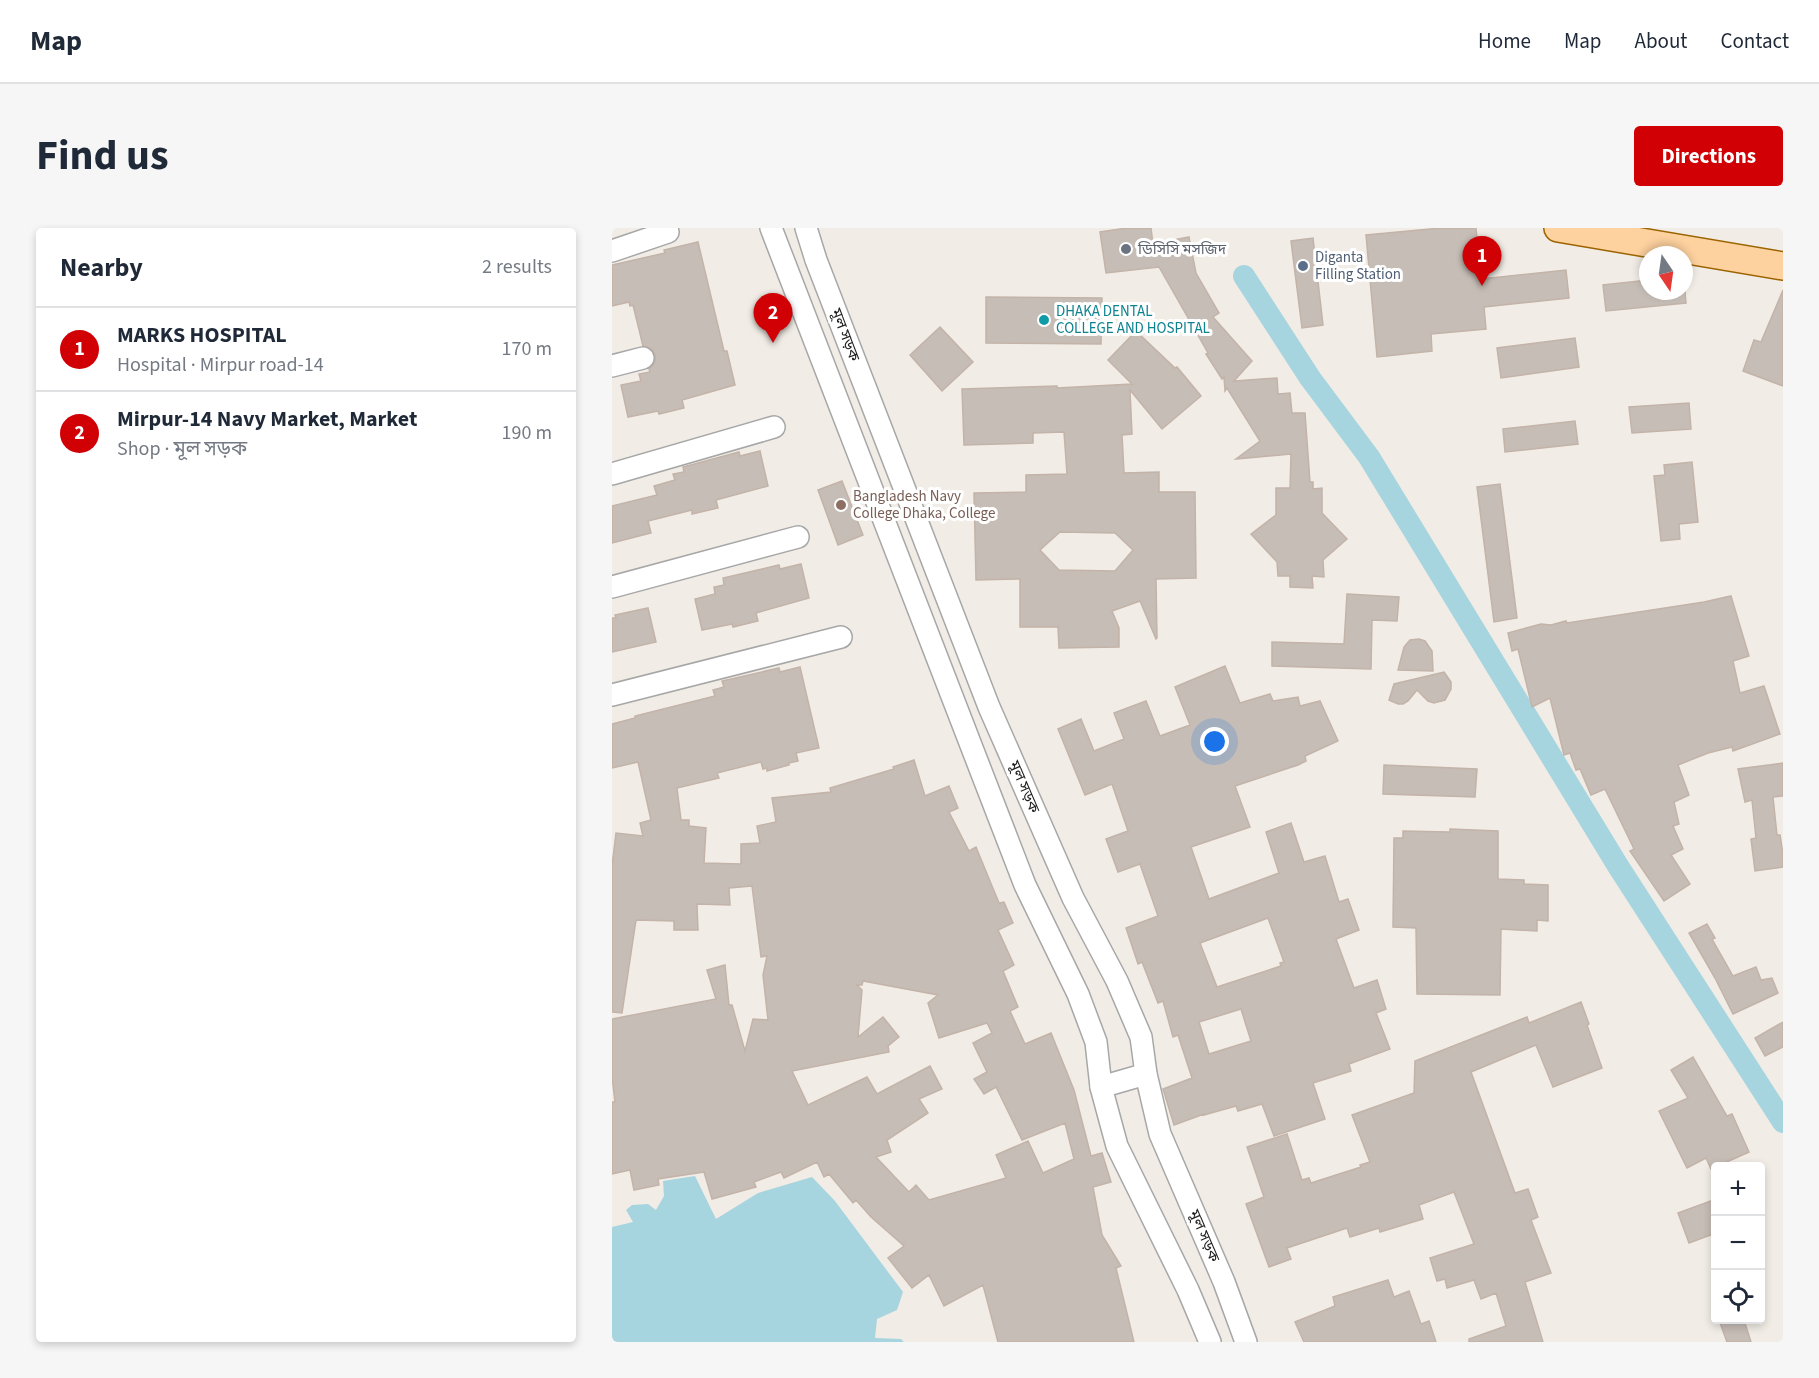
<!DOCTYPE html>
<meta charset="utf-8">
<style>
:root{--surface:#fff;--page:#f6f6f7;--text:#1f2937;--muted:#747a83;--line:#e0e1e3;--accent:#d00005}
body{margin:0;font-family:"Source Sans 3","Noto Sans Bengali",sans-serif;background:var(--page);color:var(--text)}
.controls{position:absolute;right:18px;bottom:18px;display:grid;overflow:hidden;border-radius:6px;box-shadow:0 3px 9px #0003}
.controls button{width:54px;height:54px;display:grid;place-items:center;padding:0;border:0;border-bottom:2px solid var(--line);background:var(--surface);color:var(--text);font:30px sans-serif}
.compass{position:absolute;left:1027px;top:18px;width:54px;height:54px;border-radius:50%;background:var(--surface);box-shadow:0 3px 9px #0003;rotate:167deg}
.you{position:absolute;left:603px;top:514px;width:21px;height:21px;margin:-15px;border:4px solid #fff;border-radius:50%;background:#1a73e8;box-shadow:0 0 0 9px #1a73e833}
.badge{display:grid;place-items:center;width:39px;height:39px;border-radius:50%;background:var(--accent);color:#fff;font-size:20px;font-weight:700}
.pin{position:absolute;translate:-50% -50px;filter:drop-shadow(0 2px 3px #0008)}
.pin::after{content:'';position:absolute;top:32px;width:21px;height:18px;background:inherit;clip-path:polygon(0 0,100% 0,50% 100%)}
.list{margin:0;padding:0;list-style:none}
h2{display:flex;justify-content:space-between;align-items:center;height:78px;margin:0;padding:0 24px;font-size:26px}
h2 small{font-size:20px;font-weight:400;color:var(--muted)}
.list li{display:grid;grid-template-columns:39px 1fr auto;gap:18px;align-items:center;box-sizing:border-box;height:84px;padding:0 24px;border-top:2px solid var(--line)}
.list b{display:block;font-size:22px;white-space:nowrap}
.list p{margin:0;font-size:20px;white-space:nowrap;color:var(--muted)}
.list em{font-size:20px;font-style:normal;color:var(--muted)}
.icon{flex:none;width:33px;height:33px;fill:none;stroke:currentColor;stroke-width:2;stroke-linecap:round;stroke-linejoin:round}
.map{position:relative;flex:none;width:1171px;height:1114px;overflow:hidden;border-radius:6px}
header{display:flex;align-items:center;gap:36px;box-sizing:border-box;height:84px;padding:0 30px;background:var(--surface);border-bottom:2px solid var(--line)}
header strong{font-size:28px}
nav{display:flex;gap:33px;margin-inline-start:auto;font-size:21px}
.intro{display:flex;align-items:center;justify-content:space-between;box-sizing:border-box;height:144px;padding:0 36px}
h1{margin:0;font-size:42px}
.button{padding:15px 27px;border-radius:6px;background:var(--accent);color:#fff;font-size:21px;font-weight:700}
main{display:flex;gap:36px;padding:0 36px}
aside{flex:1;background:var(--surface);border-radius:6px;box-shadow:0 3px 9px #0003}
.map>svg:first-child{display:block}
.water{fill:#a6d4df}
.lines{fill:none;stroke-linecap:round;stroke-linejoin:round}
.canal{stroke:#a6d4df;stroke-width:22}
.building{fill:#c6bdb6;stroke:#c3b3a8;stroke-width:1.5;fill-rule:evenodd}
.minor-casing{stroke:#a7a7a7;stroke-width:24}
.major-casing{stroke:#9c6400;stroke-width:30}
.minor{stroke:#fff;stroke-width:21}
.major{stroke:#fed29f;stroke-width:27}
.worship-dot{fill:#6b7280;stroke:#fff;stroke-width:2}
.service-dot{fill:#5c6f8a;stroke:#fff;stroke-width:2}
.culture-dot{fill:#0f9aa8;stroke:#fff;stroke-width:2}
.education-dot{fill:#8d6e63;stroke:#fff;stroke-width:2}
.labels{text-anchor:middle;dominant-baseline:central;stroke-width:6;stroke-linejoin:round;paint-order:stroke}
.worship-label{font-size:15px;fill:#5b616d;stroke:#fff;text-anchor:start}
.service-label{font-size:15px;fill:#4e5e75;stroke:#fff;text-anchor:start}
.culture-label{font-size:15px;fill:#0d838f;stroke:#fff;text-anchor:start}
.street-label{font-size:15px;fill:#202020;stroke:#fff}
.education-label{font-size:15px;fill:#785e54;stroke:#fff;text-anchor:start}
</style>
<header>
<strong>Map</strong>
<nav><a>Home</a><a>Map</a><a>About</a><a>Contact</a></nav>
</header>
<div class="intro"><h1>Find us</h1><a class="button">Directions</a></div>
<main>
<aside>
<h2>Nearby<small>2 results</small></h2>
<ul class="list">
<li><span class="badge">1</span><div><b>MARKS HOSPITAL</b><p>Hospital · Mirpur road-14</p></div><em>170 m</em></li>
<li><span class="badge">2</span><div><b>Mirpur-14 Navy Market, Market</b><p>Shop · মূল সড়ক</p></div><em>190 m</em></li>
</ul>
</aside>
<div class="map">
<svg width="1171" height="1114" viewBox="0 0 1171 1114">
<rect width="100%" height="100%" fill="#f1ede6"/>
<path class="water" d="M 83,948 L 104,991 L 146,965 L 200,949 L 223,973 L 291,1064 L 285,1082 L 265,1091 L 263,1110 L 289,1111 L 292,1114 L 0,1114 L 0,999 L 21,994 L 14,982 L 20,977 L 36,976 L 44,982 L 52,968 L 51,953 Z"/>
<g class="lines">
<path class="canal" d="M 632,48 L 698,150 L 757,229 L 1006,638 L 1171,894"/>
</g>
<g class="building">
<path d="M 515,0 L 539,0 L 541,16 L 577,9 L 584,45 L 607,85 L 601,89 L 640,133 L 622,153 L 665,150 L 666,166 L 678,165 L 680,185 L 693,185 L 698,254 L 701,254 L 701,261 L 710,260 L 710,285 L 735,311 L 711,332 L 712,349 L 700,348 L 701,360 L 678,359 L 678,348 L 666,348 L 665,334 L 639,306 L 664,287 L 664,260 L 678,260 L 679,226 L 624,231 L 648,213 L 615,160 L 613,163 L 612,149 L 610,151 L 594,126 L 596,125 L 547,39 L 494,45 L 488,4 Z"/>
<path d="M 829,0 L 864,0 L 869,51 L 954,42 L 957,70 L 872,79 L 874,101 L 819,106 L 820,123 L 765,129 L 754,7 Z"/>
<path d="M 701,10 L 711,97 L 690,100 L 679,13 Z"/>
<path d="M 86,14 L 112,123 L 115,123 L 123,157 L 70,172 L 72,180 L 47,186 L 46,183 L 16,189 L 9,157 L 29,153 L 27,146 L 38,144 L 37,141 L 43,134 L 43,127 L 40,121 L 31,118 L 21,77 L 18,78 L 17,74 L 0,78 L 0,37 L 53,25 L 52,22 Z"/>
<path d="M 1036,52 L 1036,63 L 1073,63 L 1074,75 L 994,83 L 991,57 Z"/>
<path d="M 1171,62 L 1171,158 L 1131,143 L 1142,112 L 1149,114 Z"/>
<path d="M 374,69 L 490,70 L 489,116 L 374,115 Z"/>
<path d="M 328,99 L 361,134 L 330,163 L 298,127 Z"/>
<path d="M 524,103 L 563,140 L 565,139 L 589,168 L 550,201 L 518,162 L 520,206 L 510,207 L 512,245 L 547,244 L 547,264 L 583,264 L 584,350 L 544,351 L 545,410 L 544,411 L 528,373 L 500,383 L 507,400 L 507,419 L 447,420 L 446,399 L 408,399 L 408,351 L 364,352 L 362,265 L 414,264 L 414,247 L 455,246 L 452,204 L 421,205 L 421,215 L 352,217 L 350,161 L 445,158 L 445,160 L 520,156 L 496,132 ZM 448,304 L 503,305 L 521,322 L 503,343 L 447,342 L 428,322 Z"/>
<path d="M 963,110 L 967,139 L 889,150 L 885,120 Z"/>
<path d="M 1077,175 L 1079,201 L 1020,205 L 1017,179 Z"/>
<path d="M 963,193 L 966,216 L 893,224 L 891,201 Z"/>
<path d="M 148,223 L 156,258 L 104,272 L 106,280 L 80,286 L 80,282 L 36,293 L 39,305 L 0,315 L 0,278 L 45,267 L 42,258 L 63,252 L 61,246 L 72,244 L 71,239 L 127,224 L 128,228 Z"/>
<path d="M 1080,234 L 1086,294 L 1067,296 L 1068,311 L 1049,313 L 1042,248 L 1053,247 L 1052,237 Z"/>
<path d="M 230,253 L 251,307 L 226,317 L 206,262 Z"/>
<path d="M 888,256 L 905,390 L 882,394 L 865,259 Z"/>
<path d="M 189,336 L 197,370 L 144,385 L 146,393 L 121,399 L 120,396 L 90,402 L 83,371 L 103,366 L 102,359 L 112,357 L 111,350 L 167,337 L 168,341 Z"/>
<path d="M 735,366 L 787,369 L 785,393 L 760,392 L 759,441 L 660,438 L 660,414 L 732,416 Z"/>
<path d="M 1119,368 L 1137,428 L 1121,433 L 1128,465 L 1152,458 L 1168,506 L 1121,523 L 1120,519 L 1096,525 L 1066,537 L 1077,567 L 1062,574 L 1067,596 L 1061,598 L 1071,621 L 1059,627 L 1078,656 L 1052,673 L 1018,623 L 1022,621 L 993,561 L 979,567 L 968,541 L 964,542 L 958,525 L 952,527 L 938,470 L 920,479 L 906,421 L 900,423 L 896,405 L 929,396 L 939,397 L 954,393 L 955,395 L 1092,374 Z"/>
<path d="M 36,380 L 44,414 L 0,424 L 0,390 L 4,390 L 3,387 Z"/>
<path d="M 807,411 L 813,413 L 820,423 L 821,443 L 786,442 L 792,419 L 798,412 Z"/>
<path d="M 613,438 L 628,475 L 658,466 L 661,473 L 686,469 L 688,478 L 708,473 L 726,513 L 693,528 L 694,533 L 686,537 L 623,558 L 638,599 L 579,619 L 597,671 L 667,645 L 654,604 L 679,595 L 692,634 L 713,628 L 727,674 L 736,671 L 747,702 L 724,711 L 742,760 L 765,752 L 774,781 L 764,785 L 778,821 L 737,836 L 739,843 L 701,855 L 713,891 L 662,908 L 650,876 L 626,883 L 624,878 L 592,887 L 592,886 L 562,897 L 551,861 L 580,850 L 566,807 L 561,809 L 551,773 L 546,775 L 530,734 L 526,736 L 514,700 L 546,688 L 528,636 L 506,644 L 494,611 L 516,603 L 500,556 L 473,567 L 446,501 L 469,491 L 482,523 L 512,511 L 502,485 L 534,473 L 548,508 L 578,497 L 563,459 ZM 656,690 L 672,734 L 668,735 L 669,738 L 605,759 L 588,715 ZM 629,781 L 639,813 L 597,826 L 587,794 Z"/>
<path d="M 188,439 L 207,520 L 184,525 L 186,533 L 177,535 L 177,537 L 155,543 L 155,540 L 151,541 L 149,534 L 105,545 L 107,550 L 65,560 L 69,592 L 77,592 L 77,598 L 94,600 L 92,635 L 129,636 L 129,616 L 148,615 L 145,598 L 164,594 L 160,570 L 219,564 L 218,560 L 282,541 L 281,539 L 302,532 L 313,568 L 337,558 L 346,580 L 337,584 L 357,623 L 364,619 L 387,675 L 392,674 L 401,695 L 386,702 L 402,737 L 391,743 L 406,779 L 398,783 L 413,816 L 439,805 L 462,862 L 479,928 L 490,925 L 499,954 L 481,959 L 490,1007 L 509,1038 L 504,1040 L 522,1114 L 386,1114 L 371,1057 L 332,1078 L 317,1047 L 300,1060 L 276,1030 L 292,1018 L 259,989 L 244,972 L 241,975 L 217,946 L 212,949 L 205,934 L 172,950 L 169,944 L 142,954 L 144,959 L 100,971 L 92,944 L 46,951 L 47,957 L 22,962 L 18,942 L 0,946 L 0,874 L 3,874 L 0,848 L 0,791 L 104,771 L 95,742 L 113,737 L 117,777 L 120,777 L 133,823 L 141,791 L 156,792 L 151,747 L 155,728 L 149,729 L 140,658 L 117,660 L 118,677 L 85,676 L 86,702 L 62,702 L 62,693 L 24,692 L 10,785 L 0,784 L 0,638 L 4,605 L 31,608 L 28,595 L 39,592 L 26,534 L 0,540 L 0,496 L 23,490 L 23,488 L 103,468 L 101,462 L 112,459 L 110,453 L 167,440 L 168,444 ZM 251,753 L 326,767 L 316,775 L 327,810 L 375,795 L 380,805 L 361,815 L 375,844 L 362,851 L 372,866 L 384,859 L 410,912 L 453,895 L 462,931 L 431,945 L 416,913 L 384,927 L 394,950 L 317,972 L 304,957 L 297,964 L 264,929 L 279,924 L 275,912 L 316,885 L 307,871 L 330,861 L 318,838 L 265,866 L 255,849 L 196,877 L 180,843 L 277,824 L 276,818 L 287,809 L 271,789 L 246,809 L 250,762 L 245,757 L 250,757 Z"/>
<path d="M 832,444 L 839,454 L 839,461 L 833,472 L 822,475 L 816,473 L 805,462 L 796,473 L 791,476 L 786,476 L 777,472 L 782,456 Z"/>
<path d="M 1171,535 L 1171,568 L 1161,569 L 1165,607 L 1168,607 L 1171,626 L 1171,639 L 1143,643 L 1139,611 L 1144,610 L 1140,572 L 1133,574 L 1126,541 Z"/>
<path d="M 772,537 L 865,541 L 863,569 L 771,566 Z"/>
<path d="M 838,601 L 886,603 L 886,651 L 912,652 L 912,656 L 936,657 L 936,693 L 925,692 L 925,703 L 889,701 L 888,767 L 805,766 L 804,700 L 781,699 L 782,610 L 791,610 L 791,603 L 838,604 Z"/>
<path d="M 1095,696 L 1103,710 L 1100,711 L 1121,748 L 1144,739 L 1149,752 L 1160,750 L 1166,765 L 1121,786 L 1103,750 L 1077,705 Z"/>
<path d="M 969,774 L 977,796 L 975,797 L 990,840 L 941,859 L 924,817 L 859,844 L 903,965 L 916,961 L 926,989 L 919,992 L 939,1045 L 913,1054 L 931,1114 L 857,1114 L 857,1111 L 894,1098 L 884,1065 L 869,1071 L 862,1052 L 835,1060 L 833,1051 L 825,1053 L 818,1030 L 862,1016 L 842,964 L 807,977 L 811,991 L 768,1004 L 767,1000 L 738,1009 L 735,1000 L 675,1020 L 679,1031 L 657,1039 L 634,976 L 652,969 L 635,919 L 675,906 L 690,952 L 697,950 L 699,955 L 749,939 L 748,937 L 758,934 L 740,887 L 802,865 L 803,833 L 915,789 L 917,795 Z"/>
<path d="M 1171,794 L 1171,819 L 1153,828 L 1143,810 Z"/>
<path d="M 1081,829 L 1115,888 L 1120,886 L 1137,924 L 1099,941 L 1094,930 L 1075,940 L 1047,883 L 1076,870 L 1059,842 Z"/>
<path d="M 1104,971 L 1104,1005 L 1077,1015 L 1066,985 Z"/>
<path d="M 776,1052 L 782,1069 L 797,1063 L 809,1096 L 817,1093 L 824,1114 L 692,1114 L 683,1094 L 723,1078 L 721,1069 Z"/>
<path d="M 1107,1092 L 1132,1092 L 1139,1114 L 1115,1114 Z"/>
</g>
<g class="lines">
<defs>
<g id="minor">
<path d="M 159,0 L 413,657 L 466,766 L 484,814 L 489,859 L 505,918 L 576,1062 L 598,1114"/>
<path d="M 194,0 L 204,32 L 377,479 L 461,670 L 505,753 L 529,809 L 534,846 L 548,906 L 612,1054 L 634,1114"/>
<path d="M 0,23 L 56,4 L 0,23"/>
<path d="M 0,138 L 31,130 L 0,138"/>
<path d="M 0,246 L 162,199 L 0,246"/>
<path d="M 0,359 L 186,309 L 0,359"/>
<path d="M 0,467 L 229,409"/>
<path d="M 489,859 L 534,846"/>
</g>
<path id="major" d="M 946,0 L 1171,38"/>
</defs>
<use href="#minor" class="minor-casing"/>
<use href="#major" class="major-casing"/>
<use href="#minor" class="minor"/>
<use href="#major" class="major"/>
</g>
<circle class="worship-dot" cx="514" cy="21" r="6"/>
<circle class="service-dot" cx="691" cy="38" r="6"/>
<circle class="culture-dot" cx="432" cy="92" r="6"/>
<circle class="education-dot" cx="229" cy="277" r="6"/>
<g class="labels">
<g class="worship-label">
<text x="526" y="21">ডিসিসি মসজিদ</text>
</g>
<g class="service-label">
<text x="703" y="29">Diganta<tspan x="703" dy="17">Filling Station</tspan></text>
</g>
<g class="culture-label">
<text x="444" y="83">DHAKA DENTAL<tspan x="444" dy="17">COLLEGE AND HOSPITAL</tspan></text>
</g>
<g class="street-label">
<text transform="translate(233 107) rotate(69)">মূল সড়ক</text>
<text transform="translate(412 559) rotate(67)">মূল সড়ক</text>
<text transform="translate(592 1008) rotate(67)">মূল সড়ক</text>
</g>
<g class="education-label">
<text x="241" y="268">Bangladesh Navy<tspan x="241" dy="17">College Dhaka, College</tspan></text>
</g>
</g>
</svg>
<div class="controls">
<button>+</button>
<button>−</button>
<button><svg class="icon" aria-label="locate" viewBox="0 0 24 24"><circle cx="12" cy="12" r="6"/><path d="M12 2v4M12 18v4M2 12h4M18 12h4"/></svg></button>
</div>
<svg class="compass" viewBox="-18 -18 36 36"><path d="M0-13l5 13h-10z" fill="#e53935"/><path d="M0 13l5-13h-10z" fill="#747a83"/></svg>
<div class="you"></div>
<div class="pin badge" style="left:870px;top:58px">1</div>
<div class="pin badge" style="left:161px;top:115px">2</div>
</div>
</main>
